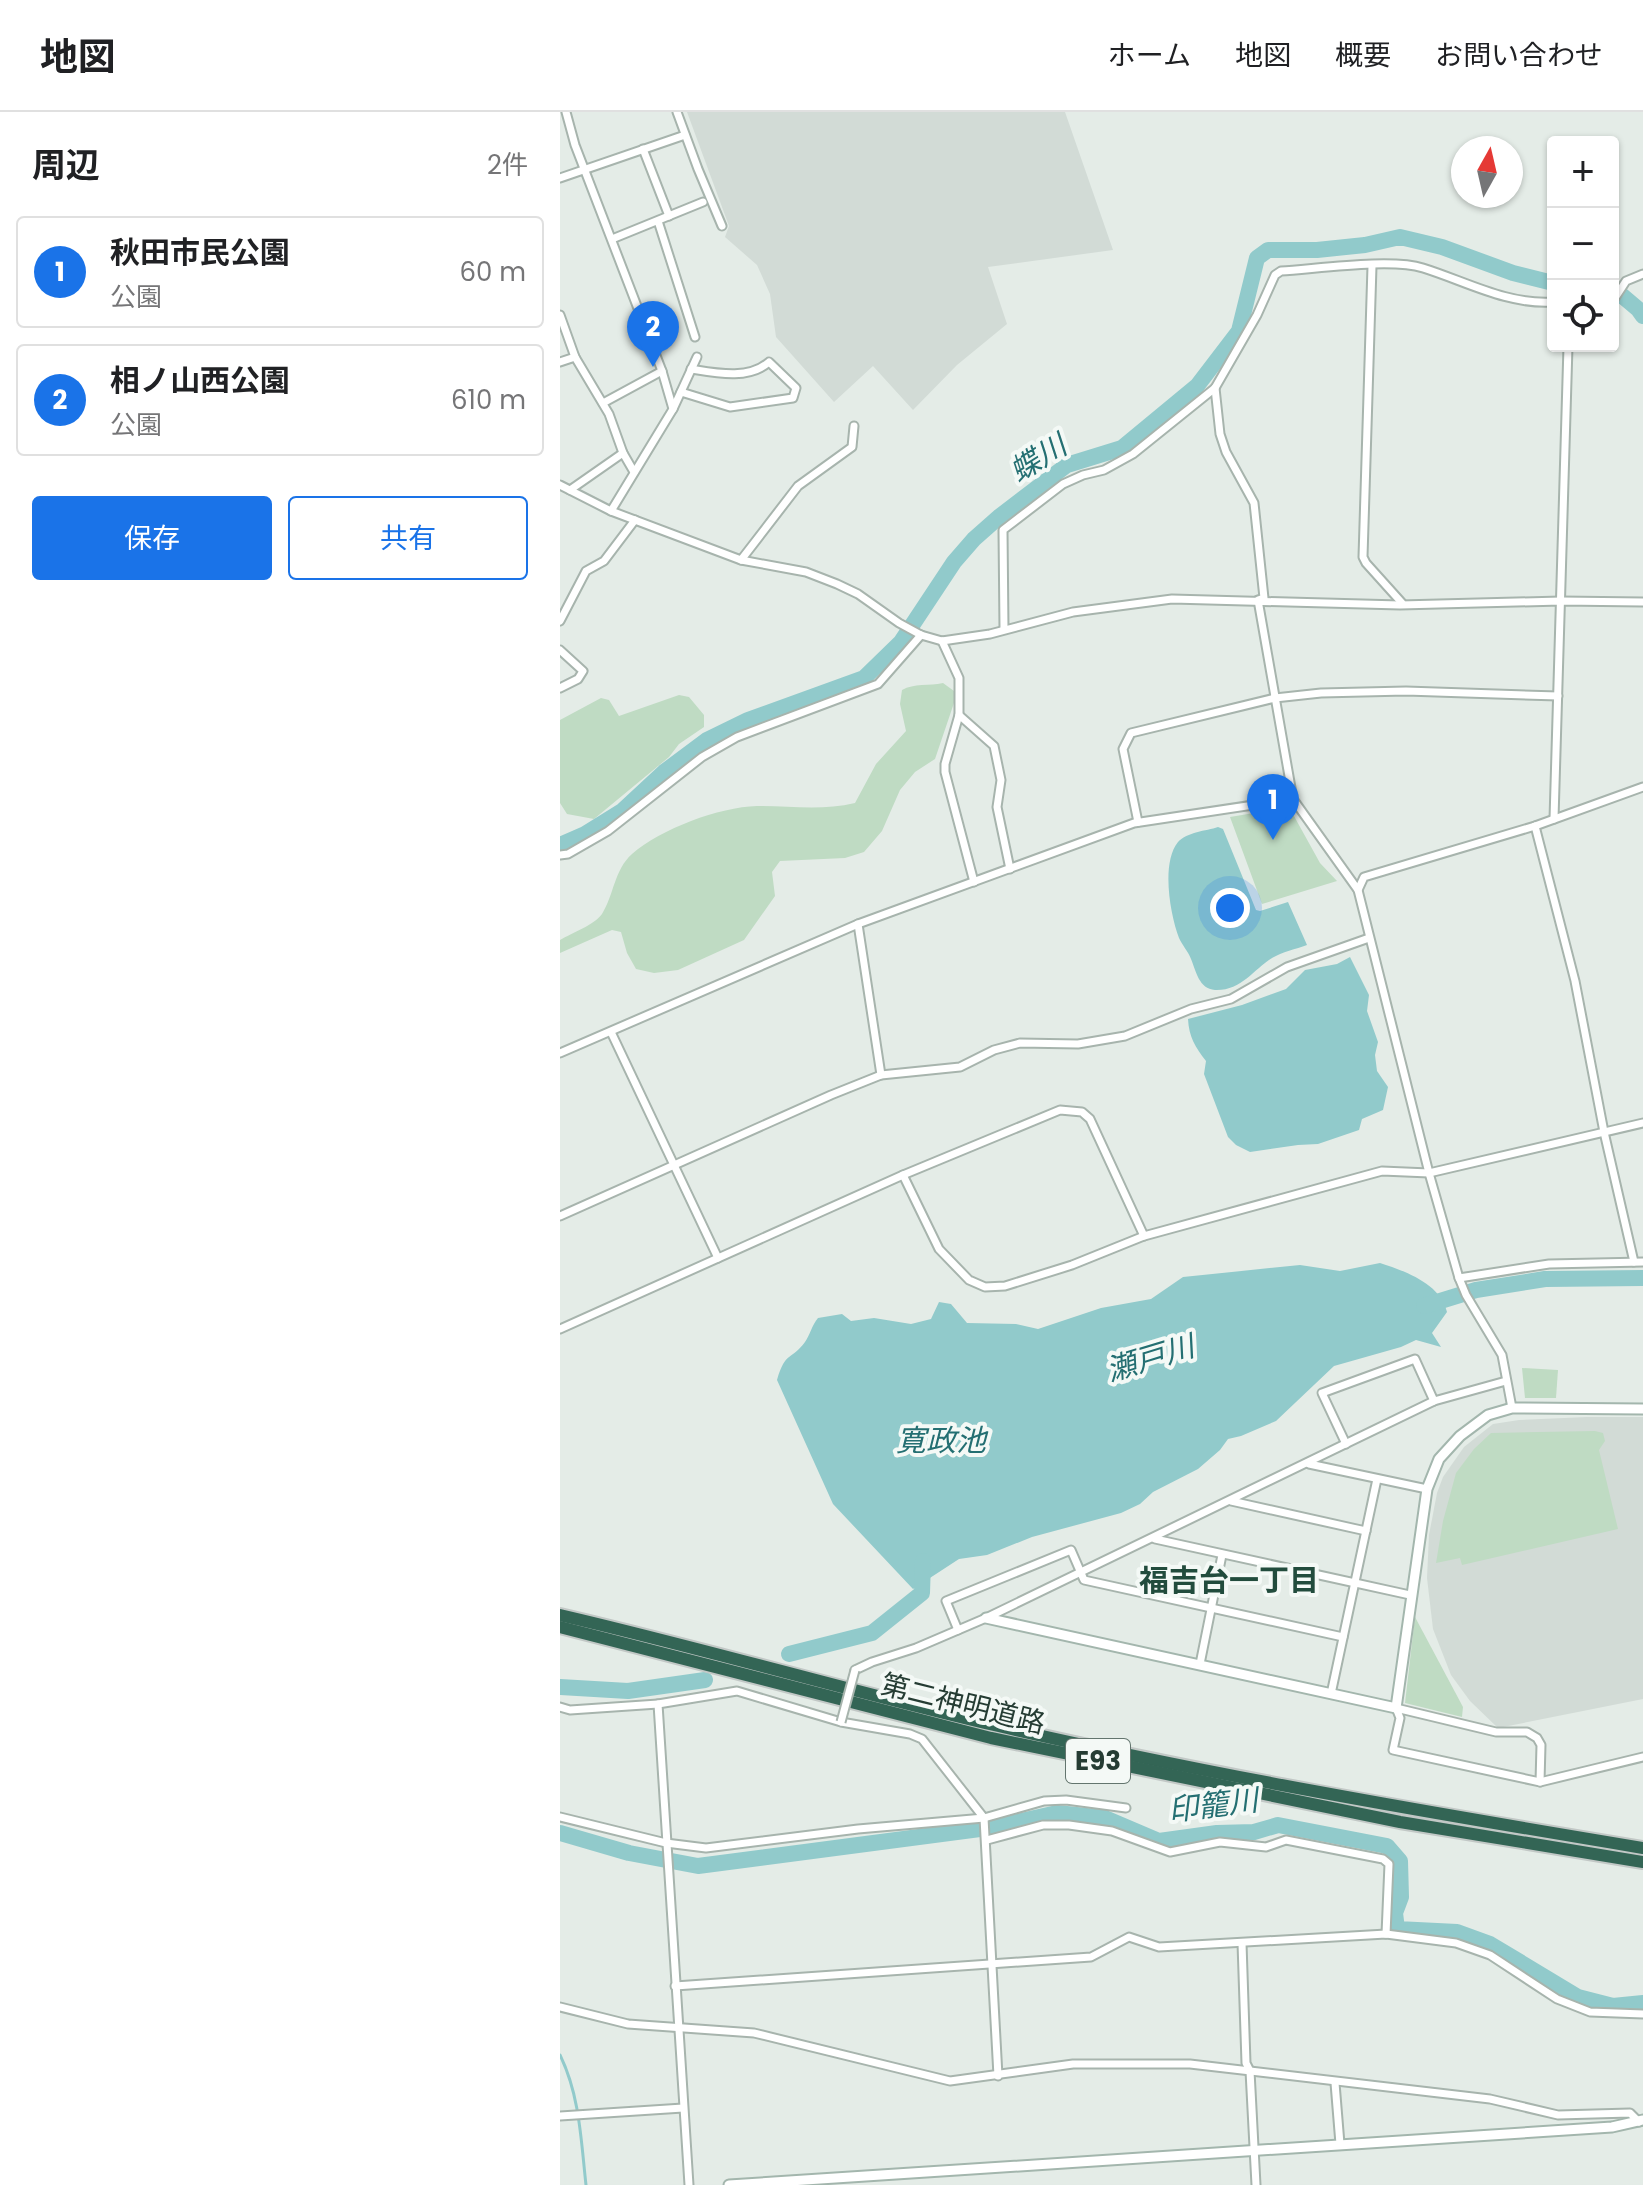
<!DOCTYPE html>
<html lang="ja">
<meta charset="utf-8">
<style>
:root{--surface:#fff;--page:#f2f2f2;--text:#202124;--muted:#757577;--line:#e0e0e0;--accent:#1a73e8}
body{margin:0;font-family:Poppins,"Noto Sans JP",sans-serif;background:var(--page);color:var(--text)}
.controls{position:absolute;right:24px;top:24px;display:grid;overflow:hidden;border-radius:8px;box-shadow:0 2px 6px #0004}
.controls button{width:72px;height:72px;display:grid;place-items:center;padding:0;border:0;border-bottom:2px solid var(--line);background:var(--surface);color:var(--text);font:40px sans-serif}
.compass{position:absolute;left:891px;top:24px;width:72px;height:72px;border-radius:50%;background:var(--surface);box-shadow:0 2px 6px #0004;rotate:8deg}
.you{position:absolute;left:670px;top:796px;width:28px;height:28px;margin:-20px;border:6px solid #fff;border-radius:50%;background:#1a73e8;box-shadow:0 0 0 12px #1a73e833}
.badge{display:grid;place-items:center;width:52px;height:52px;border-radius:50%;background:var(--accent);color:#fff;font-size:26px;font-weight:700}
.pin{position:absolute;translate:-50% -66px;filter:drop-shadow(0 2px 4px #0008)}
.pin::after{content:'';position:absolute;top:42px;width:28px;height:24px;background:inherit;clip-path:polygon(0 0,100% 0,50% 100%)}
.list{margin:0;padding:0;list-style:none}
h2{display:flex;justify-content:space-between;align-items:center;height:104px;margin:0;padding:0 32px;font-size:34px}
h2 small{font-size:26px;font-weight:400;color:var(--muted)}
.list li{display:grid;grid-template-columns:52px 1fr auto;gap:24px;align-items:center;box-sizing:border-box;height:112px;margin:0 16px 16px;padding:0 16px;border:2px solid var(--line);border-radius:8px}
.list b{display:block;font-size:30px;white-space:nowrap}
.list p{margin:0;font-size:26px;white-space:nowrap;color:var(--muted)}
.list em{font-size:26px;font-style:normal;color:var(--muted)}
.actions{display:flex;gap:16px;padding:24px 32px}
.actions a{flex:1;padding:18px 0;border:2px solid var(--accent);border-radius:8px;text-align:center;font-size:28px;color:var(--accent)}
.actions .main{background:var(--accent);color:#fff}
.icon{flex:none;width:44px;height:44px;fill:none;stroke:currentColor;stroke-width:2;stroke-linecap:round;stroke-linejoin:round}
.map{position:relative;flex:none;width:1083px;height:2073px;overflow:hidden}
header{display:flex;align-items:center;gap:48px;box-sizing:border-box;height:112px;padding:0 40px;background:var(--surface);border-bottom:2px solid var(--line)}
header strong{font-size:38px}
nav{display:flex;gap:44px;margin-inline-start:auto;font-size:28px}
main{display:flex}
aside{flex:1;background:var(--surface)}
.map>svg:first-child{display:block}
.built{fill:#d2dbd6}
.green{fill:#bfdbc3}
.water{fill:#91cacb}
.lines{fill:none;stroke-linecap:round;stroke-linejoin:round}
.stream{stroke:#91cacb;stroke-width:3}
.river{stroke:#91cacb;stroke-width:16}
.street-casing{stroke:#a7b4ad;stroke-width:11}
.secondary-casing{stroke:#a3b6ad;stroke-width:13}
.highway-casing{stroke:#c2c8c6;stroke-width:16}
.street{stroke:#fff;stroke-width:7}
.secondary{stroke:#fff;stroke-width:9}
.highway{stroke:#336555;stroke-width:12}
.street-bridge-casing{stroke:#a7b4ad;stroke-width:11;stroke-linecap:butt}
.street-bridge{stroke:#fff;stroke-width:7}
.labels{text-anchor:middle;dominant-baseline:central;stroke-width:8;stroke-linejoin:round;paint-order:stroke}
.shield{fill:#f4f9f6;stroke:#63756e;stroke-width:2}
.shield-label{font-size:26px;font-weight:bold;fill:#253c33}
.street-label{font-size:28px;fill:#253c33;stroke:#f4f9f6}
.water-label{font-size:30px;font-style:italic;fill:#246f72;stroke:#f4f9f6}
.neighbourhood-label{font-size:30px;font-weight:bold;fill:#224c3d;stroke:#f4f9f6}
</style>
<header>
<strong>地図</strong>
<nav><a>ホーム</a><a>地図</a><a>概要</a><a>お問い合わせ</a></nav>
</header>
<main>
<aside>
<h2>周辺<small>2件</small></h2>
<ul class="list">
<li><span class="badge">1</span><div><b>秋田市民公園</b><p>公園</p></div><em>60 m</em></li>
<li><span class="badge">2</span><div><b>相ノ山西公園</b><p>公園</p></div><em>610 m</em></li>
</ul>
<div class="actions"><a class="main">保存</a><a>共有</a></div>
</aside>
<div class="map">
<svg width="1083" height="2073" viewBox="0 0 1083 2073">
<rect width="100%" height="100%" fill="#e4ece7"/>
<g class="built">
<path d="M 127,0 L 505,0 L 553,138 L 428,155 L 447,212 L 397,253 L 353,298 L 313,254 L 274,290 L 216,225 L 210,182 L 197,153 L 165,125 L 169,114 Z"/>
<path d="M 1027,1305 L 1083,1305 L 1083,1587 L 938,1616 L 910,1589 L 891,1563 L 873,1517 L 867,1466 L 869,1423 L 877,1381 L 883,1365 L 904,1335 L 933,1312 L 959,1308 Z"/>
</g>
<g class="green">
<path d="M 383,571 L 394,579 L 395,588 L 375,647 L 355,660 L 340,678 L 322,719 L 304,740 L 285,746 L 220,749 L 212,760 L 215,784 L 184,828 L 118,858 L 94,861 L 76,857 L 67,841 L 61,820 L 52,818 L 0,841 L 0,828 C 12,821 34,813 42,802 C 54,783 54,758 72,742 C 101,717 159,695 197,694 C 231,694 262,699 295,691 L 316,652 L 346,619 L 340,592 L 342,578 C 354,571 369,574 383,571 Z"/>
<path d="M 119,583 L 129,585 L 144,603 L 144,615 L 119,632 L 109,645 L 34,707 L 7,702 L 0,691 L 0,608 L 41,586 L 49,588 L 59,604 Z"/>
<path d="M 729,695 L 760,751 L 777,769 L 702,792 L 670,705 Z"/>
<path d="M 962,1256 L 998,1258 L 996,1286 L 965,1286 Z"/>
<path d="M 1035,1319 L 1043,1321 L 1045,1329 L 1039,1338 L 1058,1417 L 902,1453 L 900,1446 L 876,1451 L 883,1409 L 896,1361 L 914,1337 L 931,1321 Z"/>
<path d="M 855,1505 L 903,1595 L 902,1605 L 845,1591 Z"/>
</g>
<g class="water">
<path d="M 658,715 L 663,717 L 696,798 L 700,799 L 728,790 L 747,833 C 736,837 722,840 712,846 C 693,858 681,879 655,878 C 639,877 636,859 631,847 C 628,839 622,833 619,826 C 610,802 601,751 618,730 C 627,720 646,719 658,715 Z"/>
<path d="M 790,845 L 809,883 L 807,899 L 818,930 L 815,943 L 817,959 L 828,975 L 823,998 L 802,1007 L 799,1018 L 758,1032 L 738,1033 L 690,1040 L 676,1033 L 668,1025 L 644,962 L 646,949 C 635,935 629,925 628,907 L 682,893 L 726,877 L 745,858 L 777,852 Z"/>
<path d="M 820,1151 C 845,1159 881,1172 887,1200 L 872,1221 L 881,1235 L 856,1228 L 841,1235 L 774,1254 L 716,1309 L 681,1324 L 668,1327 L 660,1338 L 638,1357 L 593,1380 L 580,1392 L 561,1401 L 472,1425 L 427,1443 L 399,1447 L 353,1477 L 273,1392 L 217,1268 C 226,1238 231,1249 245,1230 C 250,1223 252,1213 258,1206 L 282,1202 L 291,1209 L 314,1206 L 351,1212 L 371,1207 L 379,1190 L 391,1192 L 407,1211 L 456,1212 L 478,1217 L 541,1196 L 591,1187 L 623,1165 L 740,1153 L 780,1159 Z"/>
</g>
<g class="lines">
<path class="stream" d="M 0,1943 C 20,1984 21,2029 26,2073"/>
<g class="river">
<path d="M 1053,176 L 1078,197 L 1083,204"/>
<path d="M 0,733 L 25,722 L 62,699 L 104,660 L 147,628 L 188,608 L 304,566 L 341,530 L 394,450 L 414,427 L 440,404 L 507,353 L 562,336 L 637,274 L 679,219 L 697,146 L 708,138 L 757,138 L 805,133 L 840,125 L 882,135 L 953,161 L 993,171"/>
<path d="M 864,1194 L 916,1178 L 985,1167 L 1083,1166"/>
<path d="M 229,1542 L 312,1521 L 362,1481 L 363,1449"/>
<path d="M 0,1575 L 68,1579 L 145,1568"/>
<path d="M 0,1721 L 69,1741 L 138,1754 L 435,1715 L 497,1701 L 545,1706 L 599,1729 L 657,1721 L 694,1720 L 718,1713 L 827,1734 L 840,1749 L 841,1785 L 835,1801 L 837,1817 L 897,1820 L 930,1832 L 1018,1885 L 1053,1894 L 1083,1891"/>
</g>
<defs>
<g id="street">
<path d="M 6,0 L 15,33 L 102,259 L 113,297 L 51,399"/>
<path d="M 117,0 L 138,57 L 162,114"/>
<path d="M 83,37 L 109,104"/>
<path d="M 0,66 L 125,23"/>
<path d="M 98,109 L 135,225"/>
<path d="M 52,127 L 143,90"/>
<path d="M 812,154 L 803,445 L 806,451 L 842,491"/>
<path d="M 1053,189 L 1066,169 L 1083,162"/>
<path d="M 0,203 L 15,245 L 49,302 L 63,341 L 74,360"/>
<path d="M 0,250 L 15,245"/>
<path d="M 655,276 L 660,322 L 666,340 L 694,391 L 704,486 L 698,488 L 733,687 L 798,778 L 869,1061 L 899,1166 L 906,1183 L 942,1243 L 952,1296"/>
<path d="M 121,280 L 170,295 L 233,286 L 236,276 L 209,250 C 189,268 156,261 131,257"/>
<path d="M 43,291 L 102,259"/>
<path d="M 113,297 L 137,245"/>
<path d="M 0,373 L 51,399 L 181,448 L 246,460 L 277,472 L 298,482 L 339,511 L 361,523 L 382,529 L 430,522 L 513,500 L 612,487 L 840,493 L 1001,489 L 1083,490"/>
<path d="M 10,378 L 63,341"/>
<path d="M 181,448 L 238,374 L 292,335 L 294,314"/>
<path d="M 0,509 L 26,459 L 44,449 L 75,408"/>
<path d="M 444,517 L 443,418 L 503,372 L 523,363 L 544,358 L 573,342 L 655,276 L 697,203 L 715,163 L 721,159 C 756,157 831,146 863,156 C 905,169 947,193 993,190"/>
<path d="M 382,529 L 399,566 L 399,603 L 385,652 L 385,660 L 414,770"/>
<path d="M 0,538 L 23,559 L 18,567 L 0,576"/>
<path d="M 399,603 L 434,634 L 441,668 L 437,695 L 450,757"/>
<path d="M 994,707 L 1008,234"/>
<path d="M 578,710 L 563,637 L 571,621 L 715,586 L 761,581 L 846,579 L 998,584"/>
<path d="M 975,714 L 1015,869 L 1044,1020 L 1074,1150"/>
<path d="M 0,743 L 8,742 L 48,719 L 142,645 L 177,625 L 318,572 L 361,523"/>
<path d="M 798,778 L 804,765 L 975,714 L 1083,675"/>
<path d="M 298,812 L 321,963"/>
<path d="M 51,920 L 158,1146"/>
<path d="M 0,941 L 298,812 L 574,711 L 733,687"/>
<path d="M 343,1063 L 379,1137 L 409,1168 L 425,1175 L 445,1174 L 512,1153 L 584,1124 L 822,1059 L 869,1061 L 1083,1011"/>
<path d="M 0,1104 L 271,983 L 321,963 L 400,955 L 434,938 L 460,931 L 518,932 L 565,924 L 631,897 L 671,887 L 727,855 L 809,826"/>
<path d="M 899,1166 L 989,1152 L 1083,1150"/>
<path d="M 0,1217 L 343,1063 L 500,998 L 522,1000 L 530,1007 L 584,1124"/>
<path d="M 786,1332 L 762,1281 L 855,1247 L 874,1289"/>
<path d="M 749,1352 L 867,1377"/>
<path d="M 671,1389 L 806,1419"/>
<path d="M 595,1427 L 850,1483"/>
<path d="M 398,1518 L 386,1489 L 511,1438 L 524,1468 L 783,1525"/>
<path d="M 640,1552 L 662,1443"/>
<path d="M 295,1558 L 312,1550 L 356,1536 L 426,1506 L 874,1289 L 946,1269"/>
<path d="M 771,1582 L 817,1367"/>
<path d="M 0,1595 L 10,1598 L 98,1592"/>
<path d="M 836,1596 L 840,1606 L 833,1638 L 980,1670 L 1083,1645"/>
<path d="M 836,1596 L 936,1620 L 967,1620 L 977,1626 L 981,1633 L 980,1670"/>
<path d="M 0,1705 L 106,1731 L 146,1736 L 298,1717 L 424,1706 L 484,1689 L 506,1688 L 566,1696"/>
<path d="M 427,1728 L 483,1713 L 509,1713 L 552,1719 L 610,1740 L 660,1730 L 706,1735 L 726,1728 L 823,1747 L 829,1752 L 826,1822"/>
<path d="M 682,1831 L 686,1951 L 690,1959 L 696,2073"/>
<path d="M 115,1874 L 531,1845 L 569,1825 L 599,1835 L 826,1822 L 896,1831 L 930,1843 L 997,1887 L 1030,1900 L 1083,1902"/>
<path d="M 0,1895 L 68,1912 L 194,1921 L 390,1969 L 513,1952 L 630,1952 L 930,1987 L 998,2003 L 1070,2001 L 1079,2010"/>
<path d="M 775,1971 L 780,2032"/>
<path d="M 0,2004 L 123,1996"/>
<path d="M 129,2073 L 98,1592 L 177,1579 L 281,1610 L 350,1622 L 362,1627 L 424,1706 L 438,1964"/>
</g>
<g id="secondary">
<path d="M 426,1506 L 836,1596 L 867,1377 L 879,1347 L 900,1324 L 928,1303 L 952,1296 L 1083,1297"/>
<path d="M 169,2073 L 1052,2015 L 1083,2008"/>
</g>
<g id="highway">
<path d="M 0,1503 C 146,1537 289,1579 434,1613 C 649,1663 866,1700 1083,1736"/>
<path d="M 0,1515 L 431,1626 L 840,1710 L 1083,1750"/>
</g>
</defs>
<use href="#street" class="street-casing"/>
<use href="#secondary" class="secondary-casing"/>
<use href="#highway" class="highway-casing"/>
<use href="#street" class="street"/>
<use href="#secondary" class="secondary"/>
<use href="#highway" class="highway"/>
<defs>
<path id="street-bridge" d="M 281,1610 L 295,1558"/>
</defs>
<use href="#street-bridge" class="street-bridge-casing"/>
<use href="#street-bridge" class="street-bridge"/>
</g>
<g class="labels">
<rect class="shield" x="506" y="1627" width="64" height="44" rx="6"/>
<g class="shield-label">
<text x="538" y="1649">E93</text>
</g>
<g class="street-label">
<text transform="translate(403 1592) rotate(14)">第二神明道路</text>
</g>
<g class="water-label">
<text transform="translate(478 346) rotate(-32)">蝶川</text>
<text transform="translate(590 1246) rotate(-17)">瀬戸川</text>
<text x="381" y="1328">寛政池</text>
<text transform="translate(653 1693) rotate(-7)">印籠川</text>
</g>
<g class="neighbourhood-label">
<text x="669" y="1468">福吉台一丁目</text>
</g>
</g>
</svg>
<div class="controls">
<button>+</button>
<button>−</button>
<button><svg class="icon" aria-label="locate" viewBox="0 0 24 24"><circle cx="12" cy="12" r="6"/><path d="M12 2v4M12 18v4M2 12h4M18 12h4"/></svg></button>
</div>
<svg class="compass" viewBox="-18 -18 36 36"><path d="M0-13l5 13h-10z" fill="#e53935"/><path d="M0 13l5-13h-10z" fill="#757577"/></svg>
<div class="you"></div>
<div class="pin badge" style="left:713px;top:728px">1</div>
<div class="pin badge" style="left:93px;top:255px">2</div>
</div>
</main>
